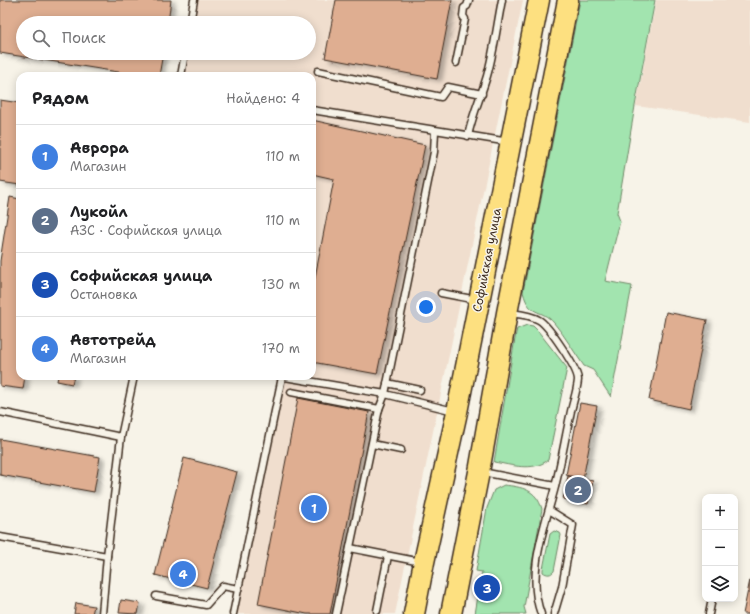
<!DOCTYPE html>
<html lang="ru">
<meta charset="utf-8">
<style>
:root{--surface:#fff;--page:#f6f6f6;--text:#202124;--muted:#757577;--line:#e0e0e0;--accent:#2563eb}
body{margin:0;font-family:"Shantell Sans",sans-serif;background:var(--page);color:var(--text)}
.controls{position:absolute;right:12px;bottom:12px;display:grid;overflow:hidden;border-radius:8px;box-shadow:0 2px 10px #0003}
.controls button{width:36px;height:36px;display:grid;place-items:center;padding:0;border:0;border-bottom:1px solid var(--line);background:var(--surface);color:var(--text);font:20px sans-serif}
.you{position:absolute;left:426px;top:307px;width:14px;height:14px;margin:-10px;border:3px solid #fff;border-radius:50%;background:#1a73e8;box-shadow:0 0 0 6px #1a73e833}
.badge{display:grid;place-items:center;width:26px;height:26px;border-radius:50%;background:var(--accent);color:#fff;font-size:13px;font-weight:700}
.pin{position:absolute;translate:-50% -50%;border:2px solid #fff;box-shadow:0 1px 4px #0006}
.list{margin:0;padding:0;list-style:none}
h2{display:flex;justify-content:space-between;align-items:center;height:52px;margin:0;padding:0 16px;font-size:17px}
h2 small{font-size:13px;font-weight:400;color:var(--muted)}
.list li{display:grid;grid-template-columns:26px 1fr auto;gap:12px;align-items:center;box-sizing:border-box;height:64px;padding:0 16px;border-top:1px solid var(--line)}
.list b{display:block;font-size:15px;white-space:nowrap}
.list p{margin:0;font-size:13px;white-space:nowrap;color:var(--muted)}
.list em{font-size:13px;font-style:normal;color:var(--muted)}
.icon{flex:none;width:22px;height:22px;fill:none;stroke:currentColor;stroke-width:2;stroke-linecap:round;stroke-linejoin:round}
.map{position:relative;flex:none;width:750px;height:614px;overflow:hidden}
.search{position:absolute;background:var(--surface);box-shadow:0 2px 10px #0003;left:16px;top:16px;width:300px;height:44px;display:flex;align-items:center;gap:10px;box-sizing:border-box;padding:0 14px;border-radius:22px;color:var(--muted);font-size:15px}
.panel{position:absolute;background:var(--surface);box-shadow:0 2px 10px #0003;left:16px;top:72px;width:300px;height:308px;border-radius:12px}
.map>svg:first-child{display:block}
.built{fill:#f0dece}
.green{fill:#a2e4af;stroke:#6e8766}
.building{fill:#dfae91;stroke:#3b2a1e;filter:url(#shadow)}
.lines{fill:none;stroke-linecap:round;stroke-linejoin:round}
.lane-casing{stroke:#3b2a1e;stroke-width:9}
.primary-casing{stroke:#3b2a1e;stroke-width:23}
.lane{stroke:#f7f3e8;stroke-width:6}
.primary{stroke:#fde080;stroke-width:20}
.labels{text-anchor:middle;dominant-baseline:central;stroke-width:3;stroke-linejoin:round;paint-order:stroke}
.street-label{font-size:12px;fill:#3b2a1e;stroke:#f7f3e8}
</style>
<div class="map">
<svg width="750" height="614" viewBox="0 0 750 614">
<defs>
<filter id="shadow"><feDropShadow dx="4.5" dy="2.5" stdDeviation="2" flood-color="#0004"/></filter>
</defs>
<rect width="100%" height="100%" fill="#f7f3e8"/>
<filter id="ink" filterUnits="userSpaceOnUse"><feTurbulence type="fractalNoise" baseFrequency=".025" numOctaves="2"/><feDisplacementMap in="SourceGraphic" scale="8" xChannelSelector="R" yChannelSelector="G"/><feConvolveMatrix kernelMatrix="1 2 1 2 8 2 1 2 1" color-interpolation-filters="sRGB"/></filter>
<g filter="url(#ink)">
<g class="built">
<path d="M 198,0 L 523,0 L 395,614 L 237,614 L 285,376 L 312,376 L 312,76 L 184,76 L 188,53 L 309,53 L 309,23 L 194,23 Z"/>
<path d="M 656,0 L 750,0 L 750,122 L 636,106 Z"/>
</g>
<g class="green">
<path d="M 580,0 L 655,0 L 635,106 L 617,213 L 620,221 L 605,281 L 632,286 L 611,397 L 593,370 L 584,366 C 574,352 565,336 554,323 C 540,307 530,318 523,292 Z"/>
<path d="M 527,325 L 533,326 L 538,331 L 567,368 L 548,460 C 533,472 511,465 494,462 L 516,333 L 517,329 Z"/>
<path d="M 504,485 C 522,487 536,489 542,509 L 524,607 L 526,614 L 475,614 L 482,572 L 476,571 L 487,508 L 494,490 Z"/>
<path d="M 554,531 L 560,533 L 561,535 L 554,571 C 551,575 547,575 543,572 L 543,569 L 550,534 Z"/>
</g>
<g class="building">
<path d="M 0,0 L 171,0 L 168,23 L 23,23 L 23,53 L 163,53 L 159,76 L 143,76 L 0,53 Z"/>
<path d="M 336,0 L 452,0 L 437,79 L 325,58 Z"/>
<path d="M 0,100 L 20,103 L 20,185 L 0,182 Z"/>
<path d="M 312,120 L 425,145 L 377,374 L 312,362 L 312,293 L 334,179 L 312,174 Z"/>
<path d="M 10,197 L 20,199 L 20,376 L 25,376 L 23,389 L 0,386 L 0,261 Z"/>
<path d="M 666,312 L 707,320 L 689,409 L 649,400 Z"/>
<path d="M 58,376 L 74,376 L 72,384 L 57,381 Z"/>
<path d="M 298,398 L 369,412 L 330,614 L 307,614 L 258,604 Z"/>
<path d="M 580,403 L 597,406 L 583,479 L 566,475 Z"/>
<path d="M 0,439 L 100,457 L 94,492 L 0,475 Z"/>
<path d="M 184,458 L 237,472 L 207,588 L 155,575 Z"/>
<path d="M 568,476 L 593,481 L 588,504 L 563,499 Z"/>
<path d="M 750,580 L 750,614 L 743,614 Z"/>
<path d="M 121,600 L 140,603 L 138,614 L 119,613 Z"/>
<path d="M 76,603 L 94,606 L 92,614 L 74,614 Z"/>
</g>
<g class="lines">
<defs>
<g id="lane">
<path d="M 190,23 L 194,0"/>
<path d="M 456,63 L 465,19 L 463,16 L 464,8 L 467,6 L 469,0"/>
<path d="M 318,71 L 441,97 L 448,87 L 482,94"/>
<path d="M 181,76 L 185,53"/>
<path d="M 312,110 L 509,142"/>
<path d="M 468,136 C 472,116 481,96 487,76 C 494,52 497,25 502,0"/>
<path d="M 441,293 L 477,300"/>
<path d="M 510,313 C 519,314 531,315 539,320 C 549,326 578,369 578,380 C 577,392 572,404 570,416 C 565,439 561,463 555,487 C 545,526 526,574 541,614"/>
<path d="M 279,376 L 385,394 L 454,411"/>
<path d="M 387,383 L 420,390"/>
<path d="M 291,392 L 379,409 L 336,614"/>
<path d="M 379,409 L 385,394 L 434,152 L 435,131"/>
<path d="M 0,412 L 121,437 L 107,556 L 102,614"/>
<path d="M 121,437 L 134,376"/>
<path d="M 372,444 L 401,450"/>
<path d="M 482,472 L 555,486"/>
<path d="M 549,510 L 573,525 L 562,587 L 554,614"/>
<path d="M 0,537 L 107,556"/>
<path d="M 350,548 L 421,562"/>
<path d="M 156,596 L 206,605 L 223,586 L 238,589"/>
<path d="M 377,611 L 388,556"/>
<path d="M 233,614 L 282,377"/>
<path d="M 709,614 L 712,599"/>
</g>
<g id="primary">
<path d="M 414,614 L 424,562 L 457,412 L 539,0"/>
<path d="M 451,614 L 479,472 L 507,313 L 568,0"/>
</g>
</defs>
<use href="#lane" class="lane-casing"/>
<use href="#primary" class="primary-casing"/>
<use href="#lane" class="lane"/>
<use href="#primary" class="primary"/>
</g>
</g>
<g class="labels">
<g class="street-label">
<text transform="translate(487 260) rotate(-79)">Софийская улица</text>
</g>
</g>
</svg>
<div class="controls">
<button>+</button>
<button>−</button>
<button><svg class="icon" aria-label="layers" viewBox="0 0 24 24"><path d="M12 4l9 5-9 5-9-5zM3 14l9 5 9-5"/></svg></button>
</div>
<div class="you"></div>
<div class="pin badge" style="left:314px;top:508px;background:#3f7fe0">1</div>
<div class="pin badge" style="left:578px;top:490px;background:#5c6f8a">2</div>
<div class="pin badge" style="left:487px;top:588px;background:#1a4fb4">3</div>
<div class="pin badge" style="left:183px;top:574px;background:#3f7fe0">4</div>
<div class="search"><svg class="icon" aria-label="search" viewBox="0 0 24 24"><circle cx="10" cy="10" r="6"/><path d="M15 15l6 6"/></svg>Поиск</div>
<section class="panel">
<h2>Рядом<small>Найдено: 4</small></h2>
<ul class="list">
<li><span class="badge" style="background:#3f7fe0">1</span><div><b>Аврора</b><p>Магазин</p></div><em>110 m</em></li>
<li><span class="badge" style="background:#5c6f8a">2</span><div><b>Лукойл</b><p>АЗС · Софийская улица</p></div><em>110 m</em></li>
<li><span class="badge" style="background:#1a4fb4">3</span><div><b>Софийская улица</b><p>Остановка</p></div><em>130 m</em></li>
<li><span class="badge" style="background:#3f7fe0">4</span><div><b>Автотрейд</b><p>Магазин</p></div><em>170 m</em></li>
</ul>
</section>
</div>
